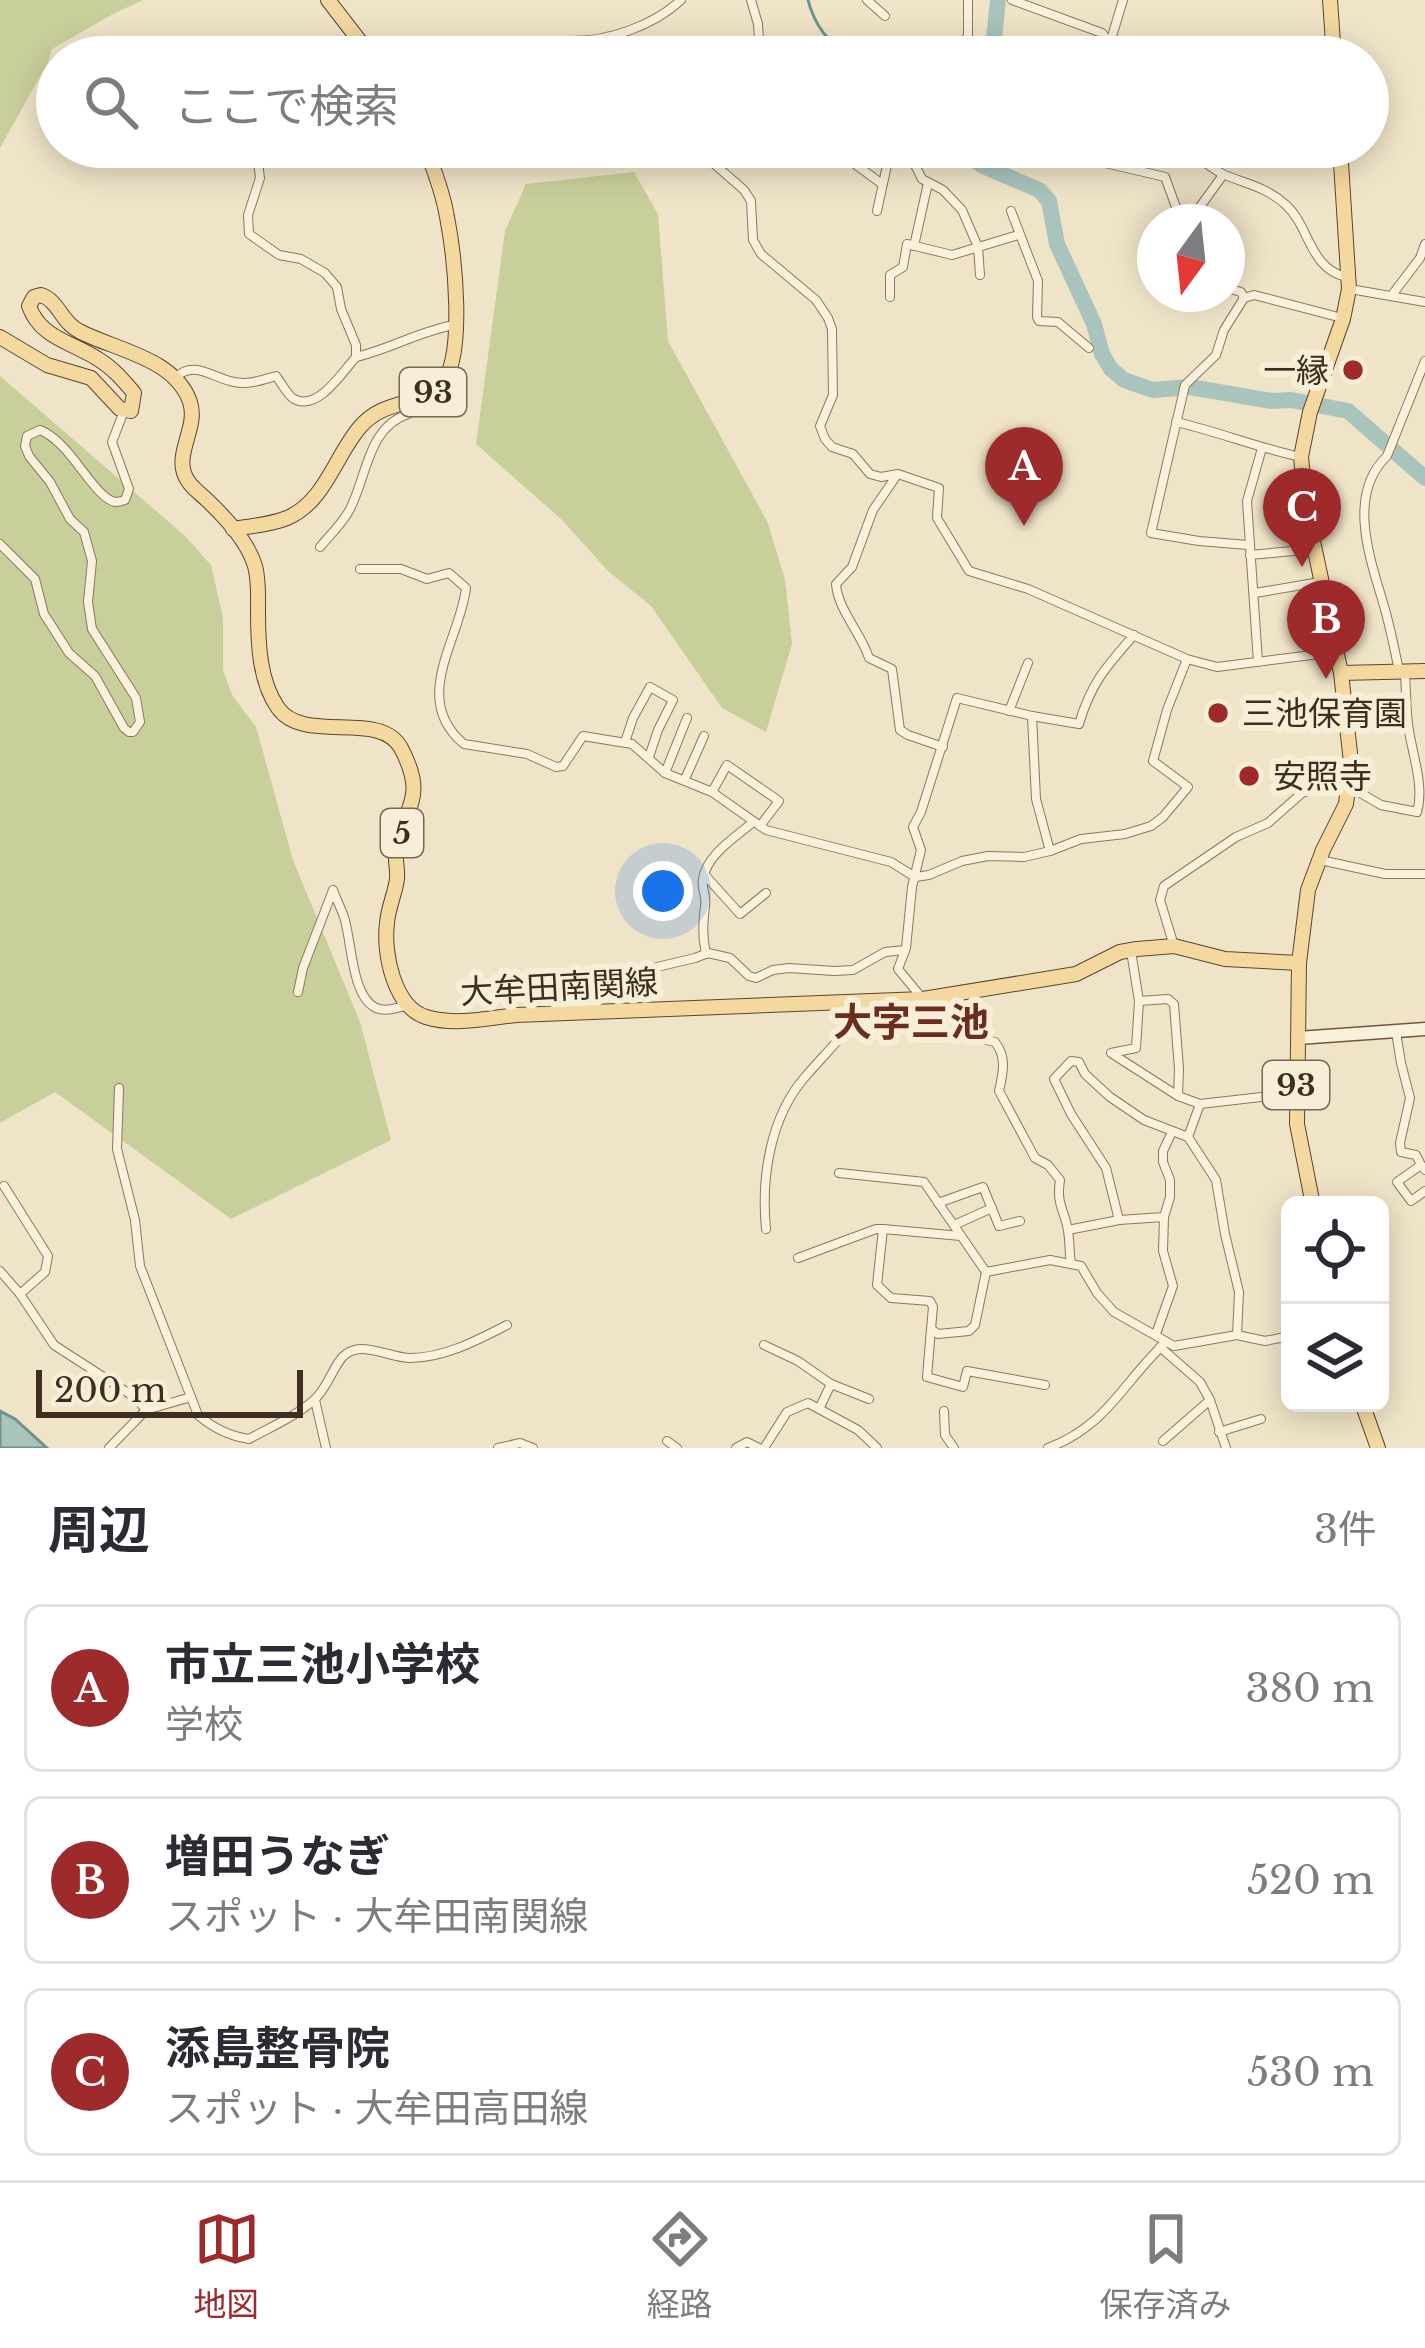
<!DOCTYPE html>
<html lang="ja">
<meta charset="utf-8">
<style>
:root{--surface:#fff;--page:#f2f2f3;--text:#2b2b33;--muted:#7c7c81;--line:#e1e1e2;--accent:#9e2a2b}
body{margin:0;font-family:"Libre Baskerville","Noto Sans JP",serif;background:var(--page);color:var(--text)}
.controls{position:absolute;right:36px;bottom:36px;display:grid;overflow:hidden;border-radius:18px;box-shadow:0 6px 30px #0003}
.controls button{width:108px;height:108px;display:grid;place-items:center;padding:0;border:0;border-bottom:3px solid var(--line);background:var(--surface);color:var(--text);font:60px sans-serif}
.compass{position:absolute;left:1137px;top:204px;width:108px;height:108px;border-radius:50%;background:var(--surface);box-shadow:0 6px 30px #0003;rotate:195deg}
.scale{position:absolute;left:36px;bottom:30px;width:267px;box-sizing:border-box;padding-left:12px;border:6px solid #3d2e20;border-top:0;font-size:33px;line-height:42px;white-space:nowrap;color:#3d2e20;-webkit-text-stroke:9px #f7eed8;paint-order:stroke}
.you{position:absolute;left:663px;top:891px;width:42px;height:42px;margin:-30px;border:9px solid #fff;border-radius:50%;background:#1a73e8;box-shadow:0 0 0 18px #1a73e833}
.badge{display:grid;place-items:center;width:78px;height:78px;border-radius:50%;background:var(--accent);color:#fff;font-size:39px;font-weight:700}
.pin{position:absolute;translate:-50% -99px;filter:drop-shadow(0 3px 6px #0008)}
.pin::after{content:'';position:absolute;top:63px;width:42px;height:36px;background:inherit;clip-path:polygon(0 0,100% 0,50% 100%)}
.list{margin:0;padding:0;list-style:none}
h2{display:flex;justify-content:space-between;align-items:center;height:156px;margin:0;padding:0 48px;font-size:51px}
h2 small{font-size:39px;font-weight:400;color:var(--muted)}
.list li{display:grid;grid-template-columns:78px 1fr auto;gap:36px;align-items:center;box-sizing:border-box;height:168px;margin:0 24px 24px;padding:0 24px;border:3px solid var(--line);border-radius:18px}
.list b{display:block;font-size:45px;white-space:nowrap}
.list p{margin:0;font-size:39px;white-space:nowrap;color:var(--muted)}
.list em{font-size:39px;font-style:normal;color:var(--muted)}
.icon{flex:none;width:66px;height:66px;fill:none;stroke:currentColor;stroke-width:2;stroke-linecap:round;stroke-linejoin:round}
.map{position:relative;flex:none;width:1425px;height:1448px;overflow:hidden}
.search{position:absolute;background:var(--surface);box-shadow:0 6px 30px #0003;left:36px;right:36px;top:36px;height:132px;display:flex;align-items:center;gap:30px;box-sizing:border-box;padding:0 42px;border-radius:66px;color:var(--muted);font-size:45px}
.sheet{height:732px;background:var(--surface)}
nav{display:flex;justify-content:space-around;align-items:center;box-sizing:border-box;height:168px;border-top:3px solid var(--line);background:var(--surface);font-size:33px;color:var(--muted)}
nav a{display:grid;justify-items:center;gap:6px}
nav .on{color:var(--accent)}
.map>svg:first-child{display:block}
.green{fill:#c9cf9b}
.water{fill:#a9c4bc;stroke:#6f938a;stroke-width:3}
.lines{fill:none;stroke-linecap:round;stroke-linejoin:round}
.stream{stroke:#6f938a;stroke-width:3}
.river{stroke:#a9c4bc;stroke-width:16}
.minor-casing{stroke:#8d765c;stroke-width:10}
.secondary-casing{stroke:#6f573f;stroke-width:15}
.primary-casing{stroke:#5b4430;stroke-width:16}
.minor{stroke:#faf1dc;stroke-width:8}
.secondary{stroke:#faf1dc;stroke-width:12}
.primary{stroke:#f3d9a0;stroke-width:14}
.poi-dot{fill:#9e2a2b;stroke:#f7eed8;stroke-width:4.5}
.labels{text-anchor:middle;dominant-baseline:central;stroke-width:12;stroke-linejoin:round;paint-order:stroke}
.shield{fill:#f7eed8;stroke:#756857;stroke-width:3}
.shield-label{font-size:30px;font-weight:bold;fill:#3d2e20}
.poi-label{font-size:33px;fill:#3d2e20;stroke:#f7eed8;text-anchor:start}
.street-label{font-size:33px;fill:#3d2e20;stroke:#f7eed8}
.quarter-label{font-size:39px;font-weight:bold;fill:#6b2e1e;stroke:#f7eed8}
</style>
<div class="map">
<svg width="1425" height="1448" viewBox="0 0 1425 1448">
<rect width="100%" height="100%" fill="#f0e4c8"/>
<g class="green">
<path d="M 0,0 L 143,0 L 113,14 L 52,49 L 48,62 L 0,148 Z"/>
<path d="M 634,172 L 658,214 L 668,341 L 767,521 L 785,579 L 792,644 L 766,732 L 722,708 L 651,606 L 608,571 L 562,520 L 476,444 L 505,231 L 526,184 Z"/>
<path d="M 0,376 L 185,536 L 211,565 L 223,618 L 223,670 L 232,695 L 256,727 L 293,860 L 360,1022 L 391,1140 L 231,1219 L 55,1092 L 0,1123 Z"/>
</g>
<path class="water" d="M 0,1411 L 15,1419 L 47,1448 L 0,1448 Z"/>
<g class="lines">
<g class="stream">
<path d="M 808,0 C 814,24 829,44 851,57"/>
<path d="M 955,147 L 962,151"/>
</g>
<g class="river">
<path d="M 992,57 L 998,0"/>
<path d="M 962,147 L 962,151 L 983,166 L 1039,190 L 1049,201 L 1057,244 L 1094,324 L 1102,354 L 1111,369 L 1124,380 L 1153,390 L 1190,387 L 1272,401 L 1291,400 L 1348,411 L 1425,478"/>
</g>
<defs>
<g id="minor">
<path d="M 751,0 L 758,24 L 760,57"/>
<path d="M 867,0 L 885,16"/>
<path d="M 1012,0 L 1102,33 L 1120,57"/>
<path d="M 1110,43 L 1123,0"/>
<path d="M 552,57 L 569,41 C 607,42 653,26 681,0"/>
<path d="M 957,57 L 968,35 L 968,0"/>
<path d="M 712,147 L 709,158 L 713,163 L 744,190 L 751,201 L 753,240 L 761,254 L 816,300 L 828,318 L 832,329 L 833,395 L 820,426 L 825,439 L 832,447 L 853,454 L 870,474 L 881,477 L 898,474 L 939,488 L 937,518 L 969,571 L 1028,589 L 1187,659 L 1217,667 L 1335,652"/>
<path d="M 832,147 L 882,184"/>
<path d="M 906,147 L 922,179 L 943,190 L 962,210 L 978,247 L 980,275"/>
<path d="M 1186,147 C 1198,157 1211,169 1225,175 C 1247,184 1268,188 1286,205 C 1310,227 1309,268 1346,277"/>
<path d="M 1105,163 L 1165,177 L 1180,218 L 1189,221"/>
<path d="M 877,211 L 891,147"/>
<path d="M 1011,211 L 1038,281 L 1037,317 L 1039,321 L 1058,322 L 1089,348"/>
<path d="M 1189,222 L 1223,175"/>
<path d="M 914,246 L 928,183"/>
<path d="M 1227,288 L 1241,292 L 1244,298"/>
<path d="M 1350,289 L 1425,302"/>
<path d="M 1392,295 L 1420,258 L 1425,244"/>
<path d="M 890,297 L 890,275 L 903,267 L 907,244 L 952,255 L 1018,235"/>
<path d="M 356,357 C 390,349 420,331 454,325"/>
<path d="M 175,378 C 194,359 212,378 234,382 C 249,385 262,380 276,376 C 281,382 287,395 294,399 C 318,412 343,371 356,357 L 356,345 L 341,309 L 337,287 L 325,273 L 301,259 L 279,255 L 249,234 L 248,215 L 260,178 L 256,147"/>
<path d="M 1176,422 C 1219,432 1259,448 1301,457"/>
<path d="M 897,475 L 873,510 L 852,567 L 836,584 C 838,610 861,633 869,658 L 892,669 L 900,730 L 908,735 L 943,747"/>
<path d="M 0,544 L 35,579 L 44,614 L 69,653 L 95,676 L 124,728 L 129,732 L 133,732 L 140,722 L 136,698 L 92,629 L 88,602 L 92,561 L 84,532 L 70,519 L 50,482 L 29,456 L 25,446 L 27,436 L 40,430 C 71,442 93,497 115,502 C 118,502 122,501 125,500 L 129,489 L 112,442 L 124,411"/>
<path d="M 1248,545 L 1199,541 L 1151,533 L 1185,385 L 1216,355 L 1224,330 L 1244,298 L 1254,295 L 1342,318"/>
<path d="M 320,547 C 330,535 343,523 350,509 C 367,476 368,427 408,414 L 406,402"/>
<path d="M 1250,555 L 1314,549"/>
<path d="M 360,569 L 401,569 L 427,579 L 449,573 L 466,588 C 460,640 410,699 464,744 L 527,754 L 556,767 L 563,766 L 583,736 L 632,744 L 665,773 L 712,792 L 766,830 L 891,862 L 915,877 L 929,875 L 962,861 L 988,856 L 1024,857 L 1050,851"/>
<path d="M 1255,593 L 1320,582"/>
<path d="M 1258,662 L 1247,501 L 1262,448"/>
<path d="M 1399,671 C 1395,651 1391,632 1386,613 C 1373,566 1344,497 1387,456 L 1425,361"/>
<path d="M 1009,711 L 1028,663"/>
<path d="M 1032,716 L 1079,724 C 1091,683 1106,667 1134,635"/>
<path d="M 625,742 L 633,718 L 650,687 L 673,700 L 658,730 L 649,757"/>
<path d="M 665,773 L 687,718"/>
<path d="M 685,779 L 704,736"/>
<path d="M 712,792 L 727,765 L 779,801 L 760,826"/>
<path d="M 1320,860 L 1385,874 L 1425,874"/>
<path d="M 704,874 L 740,914 L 766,893"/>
<path d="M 1174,946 L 1160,900 L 1164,886 L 1236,837 L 1268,823 L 1302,793 L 1332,785 L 1350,787 L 1381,805 L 1417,812 C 1425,785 1411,751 1408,724 C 1406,707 1406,690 1405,673"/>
<path d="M 1131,951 L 1139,1001 L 1168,999 L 1174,1004 L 1179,1069 L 1178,1096 L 1200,1104 L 1188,1137"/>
<path d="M 706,954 C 702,936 703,924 705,906 C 707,896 701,888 703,879 C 707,854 736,837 753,822"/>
<path d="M 298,992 L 303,968 L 333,890 C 336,899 341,908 344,917 C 352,941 351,996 376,1008 C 386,1012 396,1008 405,1006"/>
<path d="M 959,992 L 961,1023 L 970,1036 L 995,1042 C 1007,1057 1003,1073 999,1091 L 1035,1158 L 1048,1165 L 1060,1180 C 1056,1206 1065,1210 1068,1231 C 1070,1242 1069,1252 1071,1263"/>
<path d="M 922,998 L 898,969 L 906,948 L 912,887 L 921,850 L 913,827 L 921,812 L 957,698 L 1032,716 L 1036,799 L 1050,851 L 1081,839 L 1125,834 L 1151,826 L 1163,817 L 1188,787 L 1153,761 L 1167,710 L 1187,659"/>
<path d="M 1139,1001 L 1136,1048 L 1111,1053 L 1178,1096"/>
<path d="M 560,1012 L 561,1006 L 590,1005 L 598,996 L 657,967 L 695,958 L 708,953 L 730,958 L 749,976 L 756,978 L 773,970 L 789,968 L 834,971 L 853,970 L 885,952 L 905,950"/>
<path d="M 1396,1032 L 1401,1063 L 1410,1098 L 1400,1143 L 1401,1152 L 1416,1155 L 1421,1165"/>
<path d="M 119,1088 L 117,1149 L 135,1220 L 140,1266 L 198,1415 C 213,1428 229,1436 249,1439 C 271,1427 296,1416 314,1400 C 328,1388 335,1361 346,1354 C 364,1341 390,1358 410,1358 C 444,1358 478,1340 507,1325"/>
<path d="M 1200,1104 L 1296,1093"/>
<path d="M 1425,1170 L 1421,1165 L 1397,1182 L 1411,1201 L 1425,1191"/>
<path d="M 839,1173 L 924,1182 L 986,1272"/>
<path d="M 4,1186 L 48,1256 L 45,1272 L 20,1294"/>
<path d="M 938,1203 L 983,1187 L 999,1226 L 1020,1221"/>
<path d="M 1164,1217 L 1170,1197 L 1170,1180 L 1163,1162 L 1163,1151 L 1172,1132"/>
<path d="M 1119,1220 L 1164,1217 L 1163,1251 L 1173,1286 L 1156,1334"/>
<path d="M 954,1225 L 992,1208"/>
<path d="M 766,1229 C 761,1178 770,1117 805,1077 C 827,1051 848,1034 863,1002"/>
<path d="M 1068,1230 L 1119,1220 L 1106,1168 L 1071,1114 L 1054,1079 L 1071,1061 L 1079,1062 L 1085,1074 L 1110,1097 L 1144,1120 L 1188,1137 L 1216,1180 L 1225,1234 L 1239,1292 L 1237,1335"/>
<path d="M 961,1236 L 883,1229 L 877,1285 L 891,1298 L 930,1301 L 933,1307 L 931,1329 L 938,1334 L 969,1331 L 975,1325 L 986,1272 L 1050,1260 L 1081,1266 L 1097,1293 L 1114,1312 L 1174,1346 L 1237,1335 L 1265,1341 L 1290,1336"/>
<path d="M 798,1258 L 876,1229 L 883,1229"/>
<path d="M 0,1271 L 20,1294 L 54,1345 L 136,1398 L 146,1410"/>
<path d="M 931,1329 L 927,1377 L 963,1387 L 967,1371 L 1045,1385"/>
<path d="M 764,1345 L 798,1361 L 831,1384"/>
<path d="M 1160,1347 L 1200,1382 L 1210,1400 L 1226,1448"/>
<path d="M 315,1400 L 326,1448"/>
<path d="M 819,1409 L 831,1384 L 869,1399"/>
<path d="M 944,1411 L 945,1435 L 954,1448"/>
<path d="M 1219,1432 L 1261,1419"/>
<path d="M 667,1441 L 677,1448"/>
<path d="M 1163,1441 L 1210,1400"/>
<path d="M 109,1448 L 146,1410 L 191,1397"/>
<path d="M 498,1448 L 520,1443 L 533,1448"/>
<path d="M 736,1448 L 747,1442 L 759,1448"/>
<path d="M 764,1448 L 787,1412 L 808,1403 L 858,1430 L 877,1448"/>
<path d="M 1048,1448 C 1108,1425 1122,1383 1166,1342"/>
</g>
<path id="secondary" d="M 1298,1038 L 1425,1029"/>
<g id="primary">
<path d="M 328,0 L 372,57"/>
<path d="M 1330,0 L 1334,57"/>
<path d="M 0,337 L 47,365 L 91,378 L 120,409 L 131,411 L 134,393 C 123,380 113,368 98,359 C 72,342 40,338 29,306 L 34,297 L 41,295 C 59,301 61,322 79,331 C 115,350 175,358 190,402 C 199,429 171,456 188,481 C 193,489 201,494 207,500 C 225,517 248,542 255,566 C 259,580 258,597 258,611 C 258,642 259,681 278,708 C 304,745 380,709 401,748 C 429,801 402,807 396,852 C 395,861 398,870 397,879 C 395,894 388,908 387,923 C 383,953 394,1007 426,1017 C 454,1026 489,1018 516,1015 L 923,999 L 1076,974 L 1120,952 L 1137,949 L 1174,946 L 1225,959 L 1299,963"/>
<path d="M 233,529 C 251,526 270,525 287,518 C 325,502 335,456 360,427 C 385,398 419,407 440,386 C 467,360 454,253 447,217 C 443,193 434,169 425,147"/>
<path d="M 1341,673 L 1425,671"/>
<path d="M 1313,1205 L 1297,1124 L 1299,963 L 1308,890 L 1323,850 L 1346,804 L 1351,762 L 1341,673 L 1306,508 L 1301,457 L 1310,412 L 1343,319 L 1349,289 L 1340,147"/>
<path d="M 1362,1403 L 1378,1448"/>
</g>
</defs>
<use href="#minor" class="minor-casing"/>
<use href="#secondary" class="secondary-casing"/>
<use href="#primary" class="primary-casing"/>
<use href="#minor" class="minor"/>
<use href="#secondary" class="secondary"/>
<use href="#primary" class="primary"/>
</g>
<g class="poi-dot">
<circle cx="1353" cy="370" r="12"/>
<circle cx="1218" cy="713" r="12"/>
<circle cx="1249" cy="776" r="12"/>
</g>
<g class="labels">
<g class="shield">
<rect x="400" y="368" width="66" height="48" rx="9"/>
<rect x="381" y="809" width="42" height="48" rx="9"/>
<rect x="1263" y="1061" width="66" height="48" rx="9"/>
</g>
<g class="shield-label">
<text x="433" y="392">93</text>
<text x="402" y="833">5</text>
<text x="1296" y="1085">93</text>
</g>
<g class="poi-label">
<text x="1329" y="370" text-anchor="end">一縁</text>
<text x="1242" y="713">三池保育園</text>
<text x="1273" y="776">安照寺</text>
</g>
<g class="street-label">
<text transform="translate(559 987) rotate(-3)">大牟田南関線</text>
</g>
<g class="quarter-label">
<text x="911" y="1022">大字三池</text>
</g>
</g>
</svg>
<div class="controls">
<button><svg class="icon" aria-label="locate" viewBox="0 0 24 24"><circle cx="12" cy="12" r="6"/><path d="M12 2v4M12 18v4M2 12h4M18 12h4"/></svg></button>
<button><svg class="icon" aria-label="layers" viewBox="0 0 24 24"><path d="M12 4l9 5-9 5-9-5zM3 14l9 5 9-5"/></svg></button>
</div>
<svg class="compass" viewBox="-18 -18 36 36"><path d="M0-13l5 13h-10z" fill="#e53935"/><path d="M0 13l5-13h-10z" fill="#7c7c81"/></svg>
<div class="scale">200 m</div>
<div class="you"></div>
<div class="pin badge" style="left:1024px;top:526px">A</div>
<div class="pin badge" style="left:1326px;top:679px">B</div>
<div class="pin badge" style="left:1302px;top:567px">C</div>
<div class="search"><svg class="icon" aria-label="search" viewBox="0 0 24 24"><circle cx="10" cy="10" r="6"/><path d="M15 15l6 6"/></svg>ここで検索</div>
</div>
<section class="sheet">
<h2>周辺<small>3件</small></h2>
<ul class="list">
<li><span class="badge">A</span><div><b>市立三池小学校</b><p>学校</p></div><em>380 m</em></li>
<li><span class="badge">B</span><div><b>増田うなぎ</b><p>スポット · 大牟田南関線</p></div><em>520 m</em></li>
<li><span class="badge">C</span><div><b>添島整骨院</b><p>スポット · 大牟田高田線</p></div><em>530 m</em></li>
</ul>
</section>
<nav>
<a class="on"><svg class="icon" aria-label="map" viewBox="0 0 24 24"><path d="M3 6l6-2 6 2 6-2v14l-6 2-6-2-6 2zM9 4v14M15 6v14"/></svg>地図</a>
<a><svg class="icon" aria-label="directions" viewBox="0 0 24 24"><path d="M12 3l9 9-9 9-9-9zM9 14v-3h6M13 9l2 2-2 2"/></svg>経路</a>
<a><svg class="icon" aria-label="saved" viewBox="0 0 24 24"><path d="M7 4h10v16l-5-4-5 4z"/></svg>保存済み</a>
</nav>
